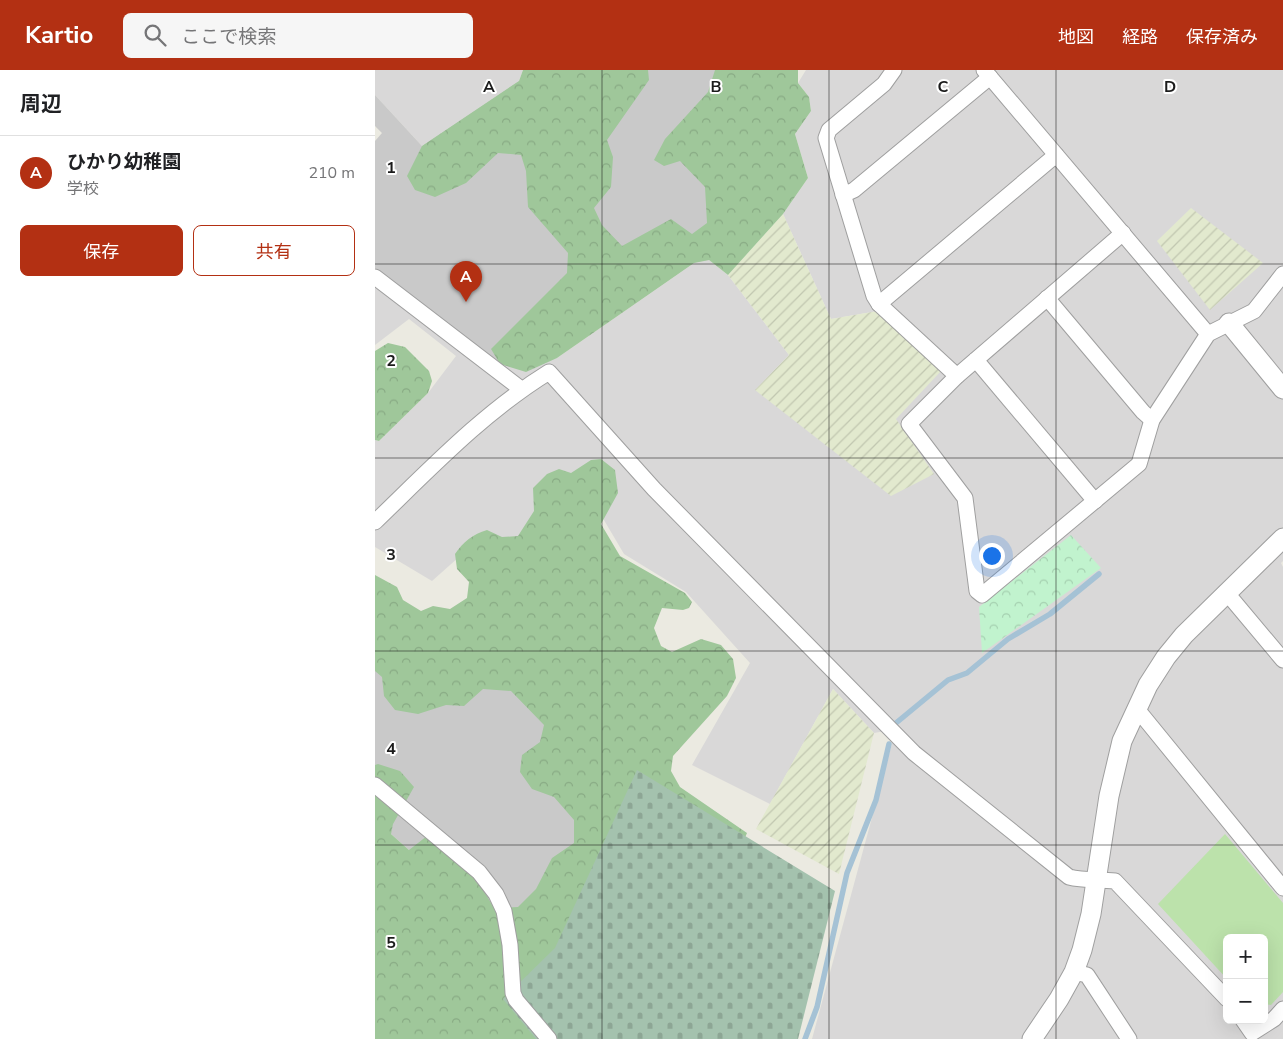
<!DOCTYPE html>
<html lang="ja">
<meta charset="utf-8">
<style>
:root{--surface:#fff;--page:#f6f6f6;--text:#202124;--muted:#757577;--line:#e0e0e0;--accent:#b33013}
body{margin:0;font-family:"Nunito Sans","Noto Sans JP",sans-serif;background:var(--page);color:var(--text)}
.controls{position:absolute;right:15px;bottom:15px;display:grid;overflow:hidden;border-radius:8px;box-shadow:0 5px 20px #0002}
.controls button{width:45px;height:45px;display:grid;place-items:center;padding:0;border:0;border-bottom:1px solid var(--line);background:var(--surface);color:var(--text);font:25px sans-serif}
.you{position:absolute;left:616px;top:485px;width:18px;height:18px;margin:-12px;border:4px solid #fff;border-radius:50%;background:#1a73e8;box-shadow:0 0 0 8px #1a73e833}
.badge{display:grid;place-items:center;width:32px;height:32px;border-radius:50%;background:var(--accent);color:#fff;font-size:16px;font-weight:700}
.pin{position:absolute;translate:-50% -41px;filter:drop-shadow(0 1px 2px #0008)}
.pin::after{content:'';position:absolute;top:26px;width:18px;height:15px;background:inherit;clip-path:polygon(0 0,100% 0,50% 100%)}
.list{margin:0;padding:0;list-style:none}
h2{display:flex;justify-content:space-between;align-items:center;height:65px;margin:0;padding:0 20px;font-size:21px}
h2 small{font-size:16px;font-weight:400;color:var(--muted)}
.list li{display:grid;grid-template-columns:32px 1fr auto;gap:15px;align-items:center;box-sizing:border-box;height:75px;padding:0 20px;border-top:1px solid var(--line)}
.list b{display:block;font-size:19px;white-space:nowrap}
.list p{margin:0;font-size:16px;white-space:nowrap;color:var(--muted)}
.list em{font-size:16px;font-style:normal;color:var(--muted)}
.actions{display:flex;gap:10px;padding:15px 20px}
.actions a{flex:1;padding:11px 0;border:1px solid var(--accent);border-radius:8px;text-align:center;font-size:18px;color:var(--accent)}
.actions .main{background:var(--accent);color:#fff}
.icon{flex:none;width:28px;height:28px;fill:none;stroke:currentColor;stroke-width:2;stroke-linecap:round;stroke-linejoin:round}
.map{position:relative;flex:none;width:908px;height:969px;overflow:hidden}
header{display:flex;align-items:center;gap:30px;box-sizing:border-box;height:70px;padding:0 25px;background:var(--accent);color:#fff}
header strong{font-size:24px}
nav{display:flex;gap:28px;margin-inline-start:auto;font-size:18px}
.search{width:350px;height:45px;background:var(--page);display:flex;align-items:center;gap:12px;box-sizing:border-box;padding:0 18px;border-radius:8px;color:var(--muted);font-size:19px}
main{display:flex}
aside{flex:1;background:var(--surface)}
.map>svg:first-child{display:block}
.residential{fill:#d9d8d8;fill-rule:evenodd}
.religious{fill:#c9c9c9}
.farmland{fill:url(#farmland-furrows)}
.grass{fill:#bce2ab}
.forest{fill:url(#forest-crowns)}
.cemetery{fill:url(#cemetery-stones)}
.park{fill:url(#park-crowns)}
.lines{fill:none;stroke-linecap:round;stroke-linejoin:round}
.stream{stroke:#a5c2d5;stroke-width:5.5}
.minor-casing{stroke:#9f9f9f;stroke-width:17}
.tertiary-casing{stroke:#9f9f9f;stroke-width:21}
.minor{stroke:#fff;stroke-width:15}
.tertiary{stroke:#fff;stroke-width:19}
.grid{fill:none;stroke:#1b1b1b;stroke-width:1;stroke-opacity:0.55}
.grid-label{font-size:16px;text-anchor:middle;font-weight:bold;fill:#1b1b1b;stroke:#fff;stroke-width:4;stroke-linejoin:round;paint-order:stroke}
</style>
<header>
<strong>Kartio</strong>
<div class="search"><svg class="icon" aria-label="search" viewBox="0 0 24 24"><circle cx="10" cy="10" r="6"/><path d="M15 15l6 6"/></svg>ここで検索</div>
<nav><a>地図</a><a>経路</a><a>保存済み</a></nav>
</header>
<main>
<aside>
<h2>周辺<small></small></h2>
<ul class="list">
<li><span class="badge">A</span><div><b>ひかり幼稚園</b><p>学校</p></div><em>210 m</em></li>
</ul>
<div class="actions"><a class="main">保存</a><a>共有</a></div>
</aside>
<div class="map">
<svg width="908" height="969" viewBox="0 0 908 969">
<defs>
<pattern id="farmland-furrows" width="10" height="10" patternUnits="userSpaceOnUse" patternTransform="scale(1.25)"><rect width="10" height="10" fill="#e2e9ce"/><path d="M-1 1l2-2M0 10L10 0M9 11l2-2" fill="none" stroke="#c1c7b0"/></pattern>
<pattern id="forest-crowns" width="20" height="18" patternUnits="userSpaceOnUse" patternTransform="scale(1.25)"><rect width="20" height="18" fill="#9fc79a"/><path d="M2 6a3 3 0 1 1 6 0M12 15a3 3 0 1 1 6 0" fill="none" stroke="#88aa84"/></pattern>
<pattern id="cemetery-stones" width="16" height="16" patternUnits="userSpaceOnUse" patternTransform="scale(1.25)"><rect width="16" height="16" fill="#a4c2ae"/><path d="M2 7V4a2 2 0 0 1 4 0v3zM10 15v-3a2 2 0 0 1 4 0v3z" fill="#8da695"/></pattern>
<pattern id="park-crowns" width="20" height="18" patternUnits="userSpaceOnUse" patternTransform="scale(1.25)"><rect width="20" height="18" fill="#c1f3ce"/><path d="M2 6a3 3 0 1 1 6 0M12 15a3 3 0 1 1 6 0" fill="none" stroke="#a5d0b0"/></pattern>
</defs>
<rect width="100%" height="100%" fill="#ebeae1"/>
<g class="residential">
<path d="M 0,0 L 148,0 L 144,11 L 47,76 L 0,25 Z"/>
<path d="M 431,0 L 908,0 L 908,491 L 906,493 L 908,497 L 908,969 L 437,969 L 521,659 L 499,663 L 458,619 L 395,734 L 317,695 L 375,593 L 311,522 L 249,484 L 226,445 L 139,483 L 102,471 L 57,511 L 0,477 L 0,370 L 4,371 L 53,323 L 81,286 L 34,249 L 0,275 L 0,198 L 125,294 L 182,288 L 319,193 L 334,190 L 353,205 L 414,285 L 381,319 L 521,349 L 503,241 L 456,249 L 408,144 L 433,108 L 420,64 L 436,41 L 434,27 L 423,13 ZM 852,868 L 889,868 L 889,950 L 852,950 Z"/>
</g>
<g class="religious">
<path d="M 240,0 L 375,0 L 361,121 L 334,190 L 318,193 L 255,237 L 224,201 L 125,294 L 0,198 L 0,71 L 7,63 L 0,56 L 0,25 L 47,76 L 144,11 Z"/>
<path d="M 0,541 L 123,587 L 262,700 L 180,878 L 34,780 L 16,764 L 0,732 Z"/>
</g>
<g class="farmland">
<path d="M 816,138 L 888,193 L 835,240 L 782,171 Z"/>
<path d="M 408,144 L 456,249 L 503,241 L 567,300 L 521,349 L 559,404 L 516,426 L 380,320 L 414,285 L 353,205 Z"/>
<path d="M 458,619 L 499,663 L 464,804 L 381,759 Z"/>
</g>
<path class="grass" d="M 850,764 L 908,833 L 908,922 L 896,935 L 889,934 L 889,868 L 852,868 L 852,909 L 783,834 Z"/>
<g class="forest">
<path d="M 148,0 L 273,0 L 274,10 L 232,70 L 238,87 L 236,117 L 219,138 L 227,155 L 247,176 L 296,149 L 317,164 L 332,153 L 330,117 L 305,91 L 289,96 L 279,90 L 290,69 L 333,22 L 340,0 L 423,0 L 423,13 L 434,27 L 436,41 L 420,64 L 433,108 L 408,144 L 353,205 L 334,190 L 319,193 L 182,288 L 151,302 L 125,294 L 116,279 L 192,203 L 193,183 L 153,137 L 151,101 L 146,85 L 123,83 L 91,113 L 60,127 L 40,120 L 32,106 L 47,76 L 144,11 Z"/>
<path d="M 13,273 L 30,277 L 54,301 L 57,311 L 53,323 L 4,371 L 0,370 L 0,281 Z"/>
<path d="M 226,389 L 240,400 L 243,423 L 226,454 L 245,486 L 310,523 L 317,532 L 314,538 L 308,540 L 287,538 L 279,558 L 286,576 L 297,582 L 326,569 L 346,575 L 358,589 L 361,608 L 352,626 L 298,686 L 296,701 L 305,717 L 372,763 L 369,770 L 166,969 L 0,969 L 0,695 L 3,694 L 25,701 L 39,717 L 18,754 L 16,764 L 34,780 L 52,766 L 103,811 L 119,838 L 143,837 L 161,819 L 177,788 L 199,773 L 199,750 L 179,727 L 157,719 L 145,702 L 147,685 L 165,672 L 169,655 L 136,621 L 108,619 L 89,636 L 71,635 L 43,644 L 20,640 L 9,626 L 7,607 L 0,601 L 0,505 L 22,517 L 28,530 L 46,541 L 58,536 L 75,539 L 92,528 L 94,512 L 82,499 L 80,484 C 88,472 98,464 112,460 L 127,467 L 143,466 L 159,441 L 158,418 L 172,404 L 184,399 L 196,403 L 216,390 Z"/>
</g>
<path class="cemetery" d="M 262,700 L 460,821 L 423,969 L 161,969 L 128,929 L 180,878 Z"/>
<path class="park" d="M 696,465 L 726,498 L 607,583 L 604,537 Z"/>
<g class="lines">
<g class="stream">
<path d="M 521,653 L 573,610 L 592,603 L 633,569 L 675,544 L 724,504"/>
<path d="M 430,969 L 442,937 L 472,803 L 501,730 L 514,674"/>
</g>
<defs>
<g id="minor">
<path d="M 519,0 L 509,14 L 454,60 L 451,68 L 499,226 L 504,234 L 582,306"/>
<path d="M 609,0 L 833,264"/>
<path d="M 468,125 L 479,120 L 615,7"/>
<path d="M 748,163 L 582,306 L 534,354 L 590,428 L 602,521 L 607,525 L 764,394 L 777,350 L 833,264 L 879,241 L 908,204"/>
<path d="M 0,207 L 146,319"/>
<path d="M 672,228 L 768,342 L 777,350"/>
<path d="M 504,234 L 681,85"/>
<path d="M 601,290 L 720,431"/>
<path d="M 0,452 C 55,399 109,342 174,302 L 279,419 L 539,683 L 694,807 C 709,811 725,809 740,811 L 852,929"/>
<path d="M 851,522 L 908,590"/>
<path d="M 762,639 L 908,818"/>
<path d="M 0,715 L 104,802 L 121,824 L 129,841 L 135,875 L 138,923 L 141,930 L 174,969"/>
<path d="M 699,902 L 712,905 L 754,969"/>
<path d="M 868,950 L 877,963 L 899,949 L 908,939"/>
</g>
<g id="tertiary">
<path d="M 854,253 L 908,319"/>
<path d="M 657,969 L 684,929 L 699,902 L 707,880 L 716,844 L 734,726 L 747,671 L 773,615 L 791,587 L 809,565 L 908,468"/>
</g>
</defs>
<use href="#minor" class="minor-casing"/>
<use href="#tertiary" class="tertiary-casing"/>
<use href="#minor" class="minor"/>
<use href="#tertiary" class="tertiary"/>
</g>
<path class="grid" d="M 227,0 L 227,969M 454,0 L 454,969M 681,0 L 681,969M 0,194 L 908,194M 0,388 L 908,388M 0,581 L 908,581M 0,775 L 908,775"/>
<g class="grid-label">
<text x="114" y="22">A</text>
<text x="341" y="22">B</text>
<text x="568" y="22">C</text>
<text x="795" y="22">D</text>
<text x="16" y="103">1</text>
<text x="16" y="296">2</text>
<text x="16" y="490">3</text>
<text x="16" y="684">4</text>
<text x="16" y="878">5</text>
</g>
</svg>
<div class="controls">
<button>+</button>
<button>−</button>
</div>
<div class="you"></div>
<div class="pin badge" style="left:91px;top:232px">A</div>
</div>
</main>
